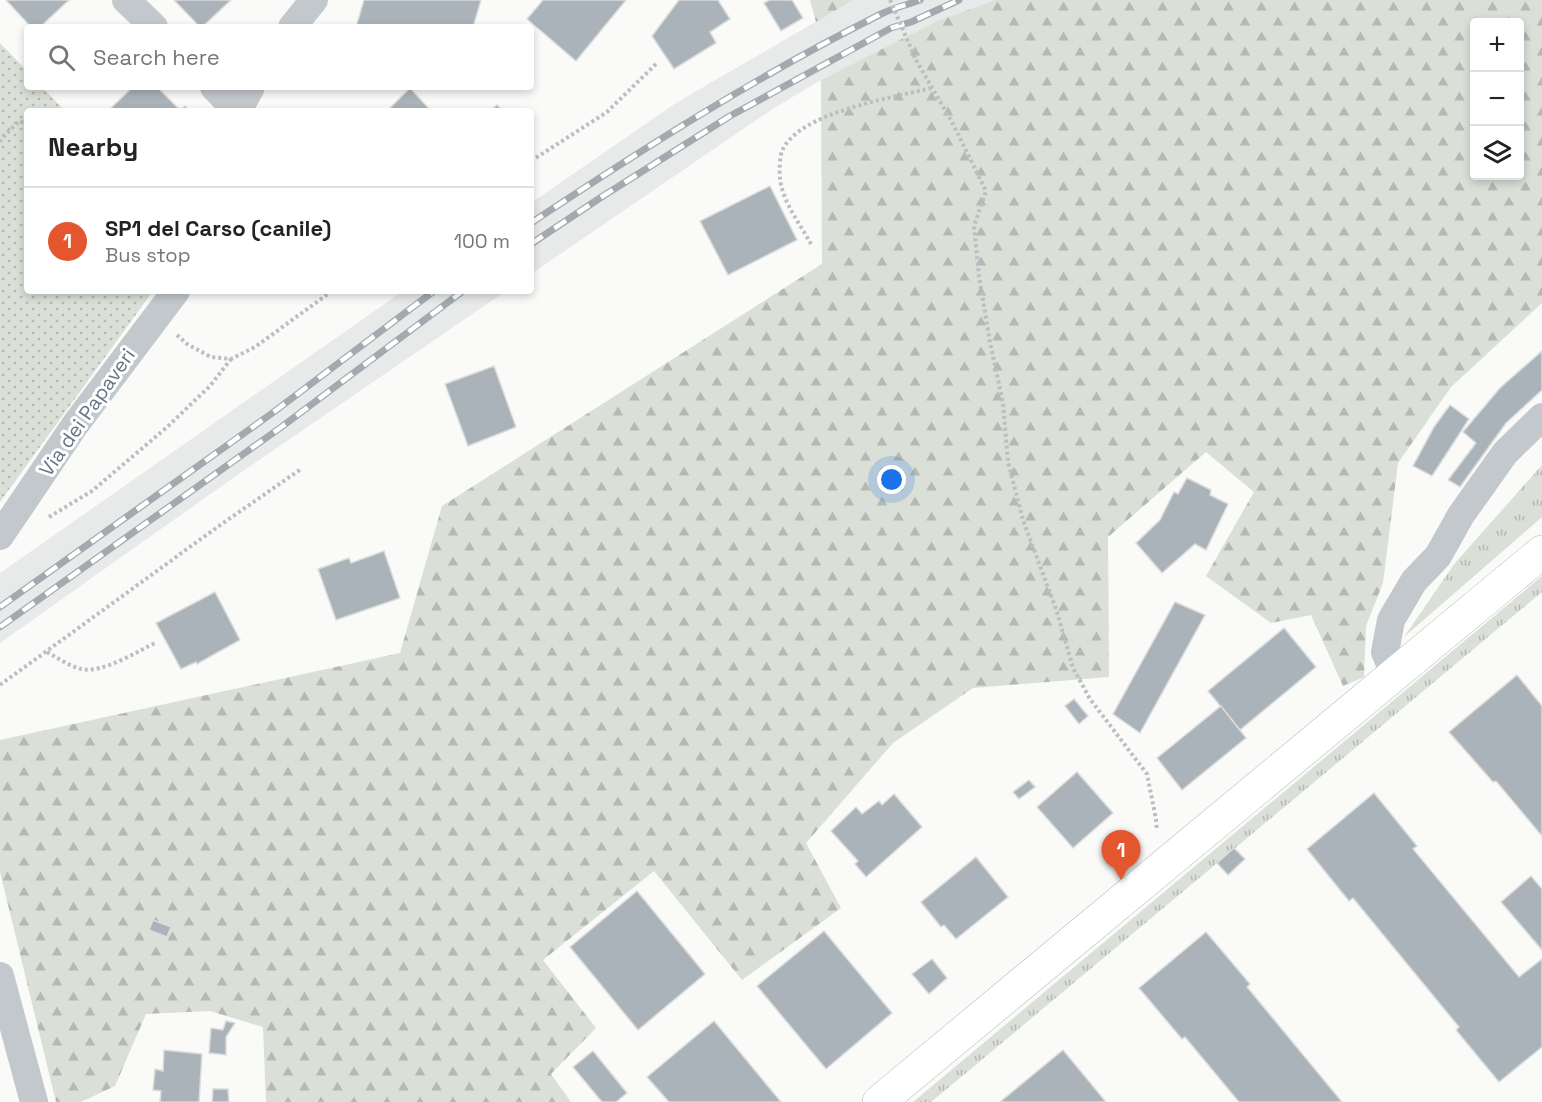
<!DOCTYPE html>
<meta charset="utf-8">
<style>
:root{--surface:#fff;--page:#f2f2f2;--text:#222;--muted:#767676;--line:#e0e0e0;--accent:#e4572e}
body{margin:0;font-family:"Space Grotesk",sans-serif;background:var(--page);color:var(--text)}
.controls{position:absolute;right:18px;top:18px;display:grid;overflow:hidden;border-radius:6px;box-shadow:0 3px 9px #0003}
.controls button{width:54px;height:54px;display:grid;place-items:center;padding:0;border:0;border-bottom:2px solid var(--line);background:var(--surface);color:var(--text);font:30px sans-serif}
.you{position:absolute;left:892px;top:480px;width:21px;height:21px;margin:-15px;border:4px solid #fff;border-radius:50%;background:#1a73e8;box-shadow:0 0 0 9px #1a73e833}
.badge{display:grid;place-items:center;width:39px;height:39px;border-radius:50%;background:var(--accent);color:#fff;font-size:20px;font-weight:700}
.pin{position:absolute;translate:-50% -50px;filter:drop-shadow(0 2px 3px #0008)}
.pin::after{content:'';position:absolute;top:32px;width:21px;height:18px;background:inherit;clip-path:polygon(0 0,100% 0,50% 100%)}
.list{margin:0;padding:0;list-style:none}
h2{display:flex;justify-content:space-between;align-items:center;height:78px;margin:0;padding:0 24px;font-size:26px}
h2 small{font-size:20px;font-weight:400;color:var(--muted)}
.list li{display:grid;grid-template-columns:39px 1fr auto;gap:18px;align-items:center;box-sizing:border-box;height:108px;padding:0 24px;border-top:2px solid var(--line)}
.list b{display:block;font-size:22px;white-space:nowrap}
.list p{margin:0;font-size:20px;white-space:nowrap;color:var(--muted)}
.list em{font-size:20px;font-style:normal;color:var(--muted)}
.icon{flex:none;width:33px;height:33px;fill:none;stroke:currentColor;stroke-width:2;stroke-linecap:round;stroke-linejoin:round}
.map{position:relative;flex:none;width:1542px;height:1102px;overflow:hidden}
.search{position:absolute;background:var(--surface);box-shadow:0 3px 9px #0003;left:24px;top:24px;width:510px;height:66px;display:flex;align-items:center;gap:15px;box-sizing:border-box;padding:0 21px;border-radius:6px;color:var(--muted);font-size:22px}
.panel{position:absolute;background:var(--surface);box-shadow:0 3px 9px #0003;left:24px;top:108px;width:510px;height:186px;border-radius:6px}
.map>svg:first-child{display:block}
.built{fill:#e8e9e9}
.grass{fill:url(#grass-tufts)}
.forest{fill:url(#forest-firs);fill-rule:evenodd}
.park{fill:url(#park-dots)}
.building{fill:#aab3b9;stroke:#dcdcda;stroke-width:1.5}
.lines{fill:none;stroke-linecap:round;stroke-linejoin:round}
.secondary-casing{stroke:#b3babf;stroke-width:34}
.path{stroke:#bbbfc2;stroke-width:4;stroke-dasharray:3 3;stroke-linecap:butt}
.street{stroke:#c3c8cc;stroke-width:28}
.secondary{stroke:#fff;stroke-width:33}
.rail-casing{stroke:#a2aab0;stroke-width:7}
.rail{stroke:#fff;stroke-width:4.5;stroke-dasharray:14;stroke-linecap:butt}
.path-bridge{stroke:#bbbfc2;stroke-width:4;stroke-dasharray:3 3;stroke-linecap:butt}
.labels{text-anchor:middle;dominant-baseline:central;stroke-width:6;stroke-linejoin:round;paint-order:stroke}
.street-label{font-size:20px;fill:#657683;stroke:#fff}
</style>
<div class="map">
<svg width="1542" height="1102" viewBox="0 0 1542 1102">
<defs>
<pattern id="grass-tufts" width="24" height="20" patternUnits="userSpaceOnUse" patternTransform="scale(1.5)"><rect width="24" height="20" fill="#dadfd7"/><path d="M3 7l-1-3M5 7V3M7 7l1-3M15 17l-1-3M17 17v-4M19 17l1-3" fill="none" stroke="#b4b9b4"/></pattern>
<pattern id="forest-firs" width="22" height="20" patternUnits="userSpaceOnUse" patternTransform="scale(1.5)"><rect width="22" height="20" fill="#dadfd7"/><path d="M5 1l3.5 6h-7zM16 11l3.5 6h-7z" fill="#b4b9b4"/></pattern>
<pattern id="park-dots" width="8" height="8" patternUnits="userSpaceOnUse" patternTransform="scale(1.5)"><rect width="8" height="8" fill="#dadfd7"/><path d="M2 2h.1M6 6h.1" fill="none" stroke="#b4b9b4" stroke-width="1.8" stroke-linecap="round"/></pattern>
</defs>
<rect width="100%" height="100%" fill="#fafaf8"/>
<g class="built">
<path d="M 853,0 L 995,0 L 935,22 L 821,80 L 774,108 L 531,274 L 531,203 L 676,103 Z"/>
<path d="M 403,291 L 506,291 L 233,478 L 0,643 L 0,573 Z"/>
</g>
<g class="grass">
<path d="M 1542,465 L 1542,517 L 1404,637 L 1455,563 Z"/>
<path d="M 1542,576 L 1542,592 L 931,1102 L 913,1102 Z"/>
</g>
<g class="forest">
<path d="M 810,0 L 853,0 L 816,22 Z"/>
<path d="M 995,0 L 1542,0 L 1542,303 L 1451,387 L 1398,463 L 1383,583 L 1366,626 L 1364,677 L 1343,686 L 1311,615 L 1271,623 L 1206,576 L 1254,492 L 1206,452 L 1108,537 L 1109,677 L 973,688 L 893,743 L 806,843 L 841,908 L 742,980 L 654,871 L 543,960 L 596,1028 L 551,1074 L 571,1102 L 266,1102 L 263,1027 L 210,1011 L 146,1014 L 115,1086 L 81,1102 L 56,1102 L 0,872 L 0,740 L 400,653 L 442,506 L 822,264 L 821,80 L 935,22 ZM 1474,22 L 1520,22 L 1520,176 L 1474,176 Z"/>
</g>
<path class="park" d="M 0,43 L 27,71 L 27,87 L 42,87 L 65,111 L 27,111 L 27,291 L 153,291 L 0,502 Z"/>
<g class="building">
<path d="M 6,0 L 69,0 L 40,27 L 31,27 Z"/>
<path d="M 174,0 L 231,0 L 202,27 L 200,27 Z"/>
<path d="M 364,0 L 481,0 L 473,27 L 356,27 Z"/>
<path d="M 543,0 L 626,0 L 576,61 L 527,19 Z"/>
<path d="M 679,0 L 718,0 L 730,19 L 710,32 L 716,43 L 674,69 L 652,36 Z"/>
<path d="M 770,0 L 792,0 L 803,18 L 781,31 L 764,3 Z"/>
<path d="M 133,87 L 157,87 L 180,110 L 185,106 L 189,111 L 111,111 L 110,109 Z"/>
<path d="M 410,88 L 431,111 L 393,111 L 390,108 Z"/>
<path d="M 497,105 L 503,111 L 490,111 Z"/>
<path d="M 770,186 L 797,240 L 728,275 L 700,221 Z"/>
<path d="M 1542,351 L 1542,390 L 1506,423 L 1460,487 L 1448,480 L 1476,443 L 1463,432 L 1500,388 Z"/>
<path d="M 494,366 L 516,427 L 468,446 L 445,384 Z"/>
<path d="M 1450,405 L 1469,419 L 1432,476 L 1413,466 L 1434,427 Z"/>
<path d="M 1187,478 L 1211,490 L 1210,495 L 1228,504 L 1206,550 L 1195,544 L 1162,573 L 1136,543 L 1160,520 L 1174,492 L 1178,494 Z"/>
<path d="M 384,551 L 400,598 L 336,620 L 318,569 L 349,558 L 351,563 Z"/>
<path d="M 215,592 L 240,640 L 197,664 L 196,662 L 181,669 L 156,623 Z"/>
<path d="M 1175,602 L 1205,615 L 1140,733 L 1113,714 Z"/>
<path d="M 1284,628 L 1316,667 L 1240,730 L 1208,691 Z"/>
<path d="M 1517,675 L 1542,706 L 1542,836 L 1496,781 L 1493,782 L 1449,732 Z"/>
<path d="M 1074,699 L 1088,716 L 1079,724 L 1065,706 Z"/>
<path d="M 1221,706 L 1246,738 L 1182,790 L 1157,758 Z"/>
<path d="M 1077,772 L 1113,813 L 1073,848 L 1037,807 Z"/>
<path d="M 1029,780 L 1035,787 L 1019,799 L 1013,792 Z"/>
<path d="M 1374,793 L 1417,846 L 1413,849 L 1519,977 L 1542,959 L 1542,1047 L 1499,1082 L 1456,1030 L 1459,1027 L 1353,898 L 1349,901 L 1307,849 Z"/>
<path d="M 894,794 L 922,827 L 866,877 L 855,864 L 858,861 L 831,831 L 856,807 L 862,814 L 879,801 L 882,805 Z"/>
<path d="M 1234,848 L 1245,859 L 1228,875 L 1217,863 Z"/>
<path d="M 976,857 L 1008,897 L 956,939 L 944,925 L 941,927 L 921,902 Z"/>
<path d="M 1531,876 L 1542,889 L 1542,950 L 1501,902 Z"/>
<path d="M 637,891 L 705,974 L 638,1030 L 570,947 Z"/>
<path d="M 153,920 L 171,927 L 167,937 L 149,930 Z"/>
<path d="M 824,931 L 892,1013 L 826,1069 L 757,986 Z"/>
<path d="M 1206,932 L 1250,984 L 1247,987 L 1342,1102 L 1239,1102 L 1185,1037 L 1182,1039 L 1139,988 Z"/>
<path d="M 932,959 L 947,978 L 929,994 L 912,974 Z"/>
<path d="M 226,1021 L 235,1023 L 226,1037 L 226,1055 L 209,1053 L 211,1028 L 223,1030 Z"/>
<path d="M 714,1021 L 781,1102 L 669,1102 L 647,1077 Z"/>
<path d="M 164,1050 L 202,1054 L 199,1102 L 160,1102 L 161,1091 L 153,1090 L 155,1069 L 163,1071 Z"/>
<path d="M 1063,1050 L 1106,1102 L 1000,1102 Z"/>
<path d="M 593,1051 L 627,1093 L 616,1102 L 602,1102 L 573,1067 Z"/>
<path d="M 213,1089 L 228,1089 L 229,1102 L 212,1102 Z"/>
</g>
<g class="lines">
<defs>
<path id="secondary" d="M 879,1102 L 1542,552"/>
</defs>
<use href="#secondary" class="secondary-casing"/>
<g class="path">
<path d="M 916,60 L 953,124 L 986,191 L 974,226 L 979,276 L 990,342 L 1003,403 L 1008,462 L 1023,520 L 1057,612 L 1073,668 L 1090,699 L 1147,774 L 1156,819 L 1157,831"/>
<path d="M 0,142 L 1,139 L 19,121 L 27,124"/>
<path d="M 531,161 L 607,112 L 657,63"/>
<path d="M 811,244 C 800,224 782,201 780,178 C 779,171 780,156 782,151 C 799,112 892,98 931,88"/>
<path d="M 177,335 L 187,344 L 211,357 L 231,359 L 255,347 L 332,291"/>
<path d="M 49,517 L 92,491 L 166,428 L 210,386 L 231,359"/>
<path d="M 47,652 C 58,658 69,666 81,669 C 102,674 138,651 157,642"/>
<path d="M 0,685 L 216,528 L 301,469"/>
</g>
<g class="street">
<path d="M 126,0 L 154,27"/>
<path d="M 292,27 L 314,0"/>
<path d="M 214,87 L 237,111"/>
<path d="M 238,111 L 251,87"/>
<path d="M 0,536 L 75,425 L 176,291"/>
<path d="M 1394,674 L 1385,652 L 1391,620 L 1414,581 L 1438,556 L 1461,515 L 1505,453 L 1542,417"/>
<path d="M 0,976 L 34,1102"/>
</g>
<use href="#secondary" class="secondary"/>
<defs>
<g id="rail">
<path d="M 531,223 C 644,148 759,75 881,14 C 893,8 907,5 920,0"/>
<path d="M 531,244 L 600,198 L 730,116 L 891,28 L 911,22 L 959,0"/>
<path d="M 0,607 L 271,414 L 434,291"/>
<path d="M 0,627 L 280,428 L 463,291"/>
</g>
</defs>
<use href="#rail" class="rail-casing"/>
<use href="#rail" class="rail"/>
<path class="path-bridge" d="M 890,0 L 916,60"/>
</g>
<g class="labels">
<g class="street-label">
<text transform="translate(87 412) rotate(-55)">Via dei Papaveri</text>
</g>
</g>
</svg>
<div class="controls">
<button>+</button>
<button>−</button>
<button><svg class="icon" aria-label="layers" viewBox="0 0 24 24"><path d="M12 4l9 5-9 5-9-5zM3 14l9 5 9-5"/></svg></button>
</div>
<div class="you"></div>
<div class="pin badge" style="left:1121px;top:880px">1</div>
<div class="search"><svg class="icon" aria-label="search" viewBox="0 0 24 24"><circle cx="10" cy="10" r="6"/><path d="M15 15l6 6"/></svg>Search here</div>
<section class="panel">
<h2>Nearby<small></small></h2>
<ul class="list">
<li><span class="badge">1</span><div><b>SP1 del Carso (canile)</b><p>Bus stop</p></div><em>100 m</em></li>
</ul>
</section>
</div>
